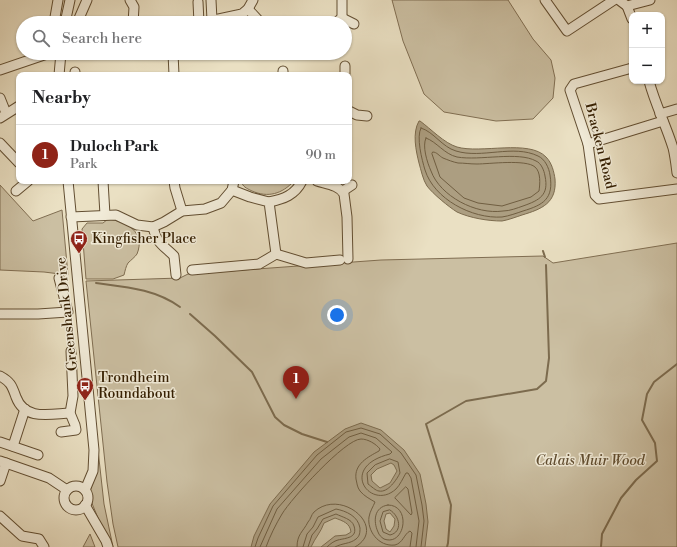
<!DOCTYPE html>
<meta charset="utf-8">
<style>
:root{--surface:#fff;--page:#f6f6f6;--text:#202124;--muted:#757577;--line:#e0e0e0;--accent:#8f2418}
body{margin:0;font-family:"Libre Bodoni",serif;background:var(--page);color:var(--text)}
.controls{position:absolute;right:12px;top:12px;display:grid;overflow:hidden;border-radius:8px;box-shadow:0 1px 3px #0004}
.controls button{width:36px;height:36px;display:grid;place-items:center;padding:0;border:0;border-bottom:1px solid var(--line);background:var(--surface);color:var(--text);font:20px sans-serif}
.you{position:absolute;left:337px;top:315px;width:14px;height:14px;margin:-10px;border:3px solid #fff;border-radius:50%;background:#1a73e8;box-shadow:0 0 0 6px #1a73e833}
.badge{display:grid;place-items:center;width:26px;height:26px;border-radius:50%;background:var(--accent);color:#fff;font-size:13px;font-weight:700}
.pin{position:absolute;translate:-50% -33px;filter:drop-shadow(0 1px 2px #0008)}
.pin::after{content:'';position:absolute;top:21px;width:14px;height:12px;background:inherit;clip-path:polygon(0 0,100% 0,50% 100%)}
.list{margin:0;padding:0;list-style:none}
h2{display:flex;justify-content:space-between;align-items:center;height:52px;margin:0;padding:0 16px;font-size:17px}
h2 small{font-size:13px;font-weight:400;color:var(--muted)}
.list li{display:grid;grid-template-columns:26px 1fr auto;gap:12px;align-items:center;box-sizing:border-box;height:60px;padding:0 16px;border-top:1px solid var(--line)}
.list b{display:block;font-size:15px;white-space:nowrap}
.list p{margin:0;font-size:13px;white-space:nowrap;color:var(--muted)}
.list em{font-size:13px;font-style:normal;color:var(--muted)}
.icon{flex:none;width:22px;height:22px;fill:none;stroke:currentColor;stroke-width:2;stroke-linecap:round;stroke-linejoin:round}
.map{position:relative;flex:none;width:677px;height:547px;overflow:hidden}
.search{position:absolute;background:var(--surface);box-shadow:0 1px 3px #0004;left:16px;top:16px;width:336px;height:44px;display:flex;align-items:center;gap:10px;box-sizing:border-box;padding:0 14px;border-radius:22px;color:var(--muted);font-size:15px}
.panel{position:absolute;background:var(--surface);box-shadow:0 1px 3px #0004;left:16px;top:72px;width:336px;height:112px;border-radius:8px}
.map>svg:first-child{display:block}
.green{fill:#cbbfa2;stroke:#806e52}
.water{fill:#ac9e81;stroke:#7c6b4e;fill-rule:evenodd}
.lines{fill:none;stroke-linecap:round;stroke-linejoin:round}
.shore{stroke:#705e41;stroke-width:1}
.stream{stroke:#7c6b4e;stroke-width:2}
.minor-casing{stroke:#624e32;stroke-width:11}
.minor{stroke:#f1ebd8;stroke-width:9}
.labels{text-anchor:middle;dominant-baseline:central;stroke-width:3;stroke-linejoin:round;paint-order:stroke}
.street-label{font-size:14px;fill:#341e01;stroke:#f1ebd8}
.poi-label{font-size:14px;fill:#341e01;stroke:#f1ebd8;text-anchor:start}
.park-label{font-size:14px;font-style:italic;fill:#614e31;stroke:#f1ebd8}
</style>
<div class="map">
<svg width="677" height="547" viewBox="0 0 677 547">
<rect width="100%" height="100%" fill="#eae0c3"/>
<filter id="stains"><feTurbulence type="fractalNoise" baseFrequency=".005" numOctaves="4"/><feColorMatrix values="0 0 0 0 .2 0 0 0 0 .09 0 0 0 0 .02 0 0 0 .5 -.17"/></filter>
<radialGradient id="worn" r=".72"><stop offset=".6" stop-color="#630" stop-opacity="0"/><stop offset="1" stop-color="#630" stop-opacity=".3"/></radialGradient>
<g class="green">
<path d="M 392,0 L 508,0 L 533,39 L 551,60 L 555,78 L 553,98 L 533,119 L 496,121 L 444,112 L 424,94 L 403,41 Z"/>
<path d="M 241,181 L 294,181 C 282,194 268,198 252,191 C 246,188 243,187 241,181 Z"/>
<path d="M 0,185 L 33,221 L 62,210 L 68,275 L 44,272 L 0,270 Z"/>
<path d="M 108,219 C 126,221 146,232 137,254 C 135,257 131,260 128,263 C 126,266 125,271 124,275 L 113,279 L 86,279 L 82,229 L 87,223 L 103,223 Z"/>
<path d="M 677,243 L 677,547 L 118,547 L 113,524 L 107,482 L 86,281 L 180,278 L 188,274 L 381,260 L 543,256 L 553,263 Z"/>
<path d="M 98,450 L 104,504 L 113,547 L 110,547 L 91,501 L 90,493 Z"/>
<path d="M 90,534 L 95,547 L 83,547 Z"/>
</g>
<g class="water">
<path d="M 419,121 L 420,121 C 431,129 444,143 457,147 C 481,154 529,139 546,157 C 552,163 554,172 555,179 C 557,203 542,209 522,215 C 516,217 508,220 502,221 C 488,221 470,218 457,212 C 449,207 433,194 427,186 C 423,180 421,170 419,163 C 416,151 412,133 419,121 Z"/>
<path d="M 361,423 L 381,430 L 404,450 L 420,474 L 426,504 L 428,522 L 425,547 L 321,547 L 335,536 L 346,535 L 351,532 C 350,523 343,521 335,518 L 324,523 C 321,532 315,538 311,547 L 251,547 L 254,536 L 270,504 L 314,452 L 345,429 ZM 391,463 L 394,465 L 397,471 L 390,483 L 380,488 L 372,481 L 371,475 L 377,469 ZM 390,513 L 395,519 L 394,526 L 390,532 L 386,529 L 384,521 L 386,514 Z"/>
</g>
<g class="lines">
<g class="shore">
<path d="M 421,128 C 434,132 442,147 456,151 C 482,159 513,144 538,156 C 545,159 549,168 550,175 C 554,199 543,205 523,211 C 517,213 509,216 502,217 C 472,219 434,199 425,170 C 422,160 416,137 421,128 Z"/>
<path d="M 426,138 C 437,142 444,154 457,157 C 480,161 518,151 536,161 C 541,163 544,170 545,176 C 549,195 540,200 523,206 C 517,208 510,211 503,211 C 476,215 440,196 431,171 C 427,162 422,146 426,138 Z"/>
<path d="M 433,152 C 437,152 439,156 443,158 C 448,160 453,162 458,163 C 464,163 470,164 477,164 C 489,164 526,159 535,167 C 541,172 540,184 539,191 L 531,197 L 502,206 L 478,203 L 464,198 L 440,177 L 432,154 Z"/>
<path d="M 390,459 L 398,462 L 400,473 C 397,479 388,493 379,491 C 376,491 371,486 368,484 L 367,473 L 375,465 Z"/>
<path d="M 406,487 L 408,489 L 412,513 L 411,515 L 395,498 Z"/>
<path d="M 388,505 C 412,505 405,547 384,539 C 381,537 379,535 378,532 C 373,521 374,507 388,505 Z"/>
<path d="M 390,510 C 400,516 403,532 390,535 L 383,532 L 380,521 L 383,512 Z"/>
<path d="M 255,547 L 258,538 L 273,506 L 317,455 L 346,432 L 361,428 L 380,434 L 401,453 L 416,475 L 422,505 L 424,521 L 421,547"/>
<path d="M 260,547 L 277,509 L 321,459 L 349,437 L 361,433 L 376,438 L 392,452 L 390,454 C 337,467 371,512 396,489 C 400,485 403,478 406,473 L 408,473 L 411,478 L 419,521 L 416,547"/>
<path d="M 266,547 C 270,536 276,524 282,514 C 291,499 345,439 361,439 C 368,439 376,444 380,449 L 379,451 C 368,457 354,464 356,479 C 357,483 357,487 360,491 C 364,496 370,499 375,502 C 373,507 370,511 369,517 C 367,530 378,547 395,545 C 403,543 404,534 410,531 L 412,533 L 410,547"/>
<path d="M 297,547 C 297,534 303,532 308,522 C 311,519 311,515 314,512 C 341,487 389,528 355,547"/>
<path d="M 303,547 L 307,534 L 313,527 L 318,517 L 336,509 C 346,511 358,516 360,528 C 360,532 360,536 356,539 C 350,544 342,543 335,547"/>
<path d="M 308,547 L 312,535 L 317,529 L 323,519 L 336,514 C 342,517 352,519 354,526 C 358,538 346,538 338,540 C 334,541 330,544 327,547"/>
</g>
<g class="stream">
<path d="M 543,251 L 545,257"/>
<path d="M 96,283 C 126,287 155,289 180,307"/>
<path d="M 190,314 L 215,336 L 252,372 L 275,417 L 284,425 L 302,434 L 327,442"/>
<path d="M 447,547 L 448,543 L 451,505 L 426,424 L 466,401 L 537,389 L 546,381 L 549,358 L 546,265"/>
<path d="M 601,547 L 602,534 L 621,498 L 636,480 L 657,461 L 655,443 L 642,420 L 647,394 L 654,382 L 677,364"/>
</g>
<defs>
<g id="minor">
<path d="M 130,0 L 134,7 L 133,23"/>
<path d="M 211,0 L 212,20"/>
<path d="M 342,0 L 342,18"/>
<path d="M 545,0 L 567,31 L 614,0"/>
<path d="M 619,0 L 627,6 L 632,19"/>
<path d="M 198,2 L 199,23"/>
<path d="M 627,6 L 650,0"/>
<path d="M 248,9 L 261,23"/>
<path d="M 54,23 L 58,0"/>
<path d="M 65,23 L 70,0"/>
<path d="M 77,23 L 87,0"/>
<path d="M 200,23 L 242,14 L 248,9 L 253,0"/>
<path d="M 335,23 L 342,18 L 354,24"/>
<path d="M 173,53 L 174,75"/>
<path d="M 73,54 L 73,53"/>
<path d="M 345,66 L 345,75"/>
<path d="M 632,68 L 574,84 L 570,90 L 588,144 L 595,195 L 599,199 L 677,189"/>
<path d="M 0,70 L 50,53"/>
<path d="M 75,72 L 75,75"/>
<path d="M 59,75 L 61,53"/>
<path d="M 283,75 L 283,71"/>
<path d="M 649,81 C 655,104 666,125 673,148 C 675,156 676,165 677,173"/>
<path d="M 0,98 L 6,113"/>
<path d="M 349,111 L 357,115 L 367,116"/>
<path d="M 660,114 L 677,109"/>
<path d="M 0,118 L 19,106"/>
<path d="M 0,143 L 19,163"/>
<path d="M 588,144 L 663,121"/>
<path d="M 68,181 L 94,450 L 93,471 L 85,490"/>
<path d="M 103,181 L 105,215"/>
<path d="M 174,181 L 175,188 L 182,211"/>
<path d="M 317,181 C 326,184 339,185 344,194 L 347,217 L 348,259"/>
<path d="M 232,190 L 250,197 L 269,202 L 276,254"/>
<path d="M 16,191 L 28,181"/>
<path d="M 343,191 L 352,185"/>
<path d="M 269,202 C 284,199 295,195 302,181"/>
<path d="M 71,217 L 116,215 L 137,225 L 153,227 L 164,222 L 182,211 L 205,209 L 221,203 L 232,190 L 234,181"/>
<path d="M 153,227 C 157,244 163,245 174,256 L 176,275"/>
<path d="M 192,270 L 259,264 L 276,254 L 306,263 L 340,260"/>
<path d="M 0,314 L 38,314 L 68,312 L 59,278"/>
<path d="M 0,376 C 11,382 12,386 16,397 C 25,421 50,414 70,413"/>
<path d="M 61,432 L 76,430 L 75,425 L 70,413 L 73,396 L 71,351"/>
<path d="M 0,442 L 38,455"/>
<path d="M 13,446 L 25,409"/>
<path d="M 0,461 L 49,478 L 67,490"/>
<path d="M 0,481 L 6,463"/>
<circle cx="76" cy="498" r="12"/>
<path d="M 85,505 L 106,541 L 108,547"/>
<path d="M 0,516 L 22,536 L 39,539 L 44,547"/>
</g>
</defs>
<use href="#minor" class="minor-casing"/>
<use href="#minor" class="minor"/>
</g>
<defs>
<symbol id="bus-pin" viewBox="-11 -11 22 30"><path d="M0 17L-7.5 6A9.5 9.5 0 1 1 7.5 6Z" fill="#8f2418" stroke="#f1ebd8"/><path d="M-5-6H5V4H4V6H2V4H-2V6H-4V4H-5ZM-3.5-4V0h7V-4ZM-3.5 1.2v1.5H-2V1.2ZM2 1.2v1.5H3.5V1.2Z" fill="#fff"/></symbol>
</defs>
<g fill-rule="evenodd">
<use href="#bus-pin" x="69" y="229" width="20" height="27"/>
<use href="#bus-pin" x="75" y="376" width="20" height="27"/>
</g>
<g class="labels">
<g class="street-label">
<text transform="translate(600 146) rotate(76)">Bracken Road</text>
<text transform="translate(67 314) rotate(-96)">Greenshank Drive</text>
</g>
<g class="poi-label">
<text x="92" y="239">Kingfisher Place</text>
<text x="98" y="378">Trondheim<tspan x="98" dy="16">Roundabout</tspan></text>
</g>
<g class="park-label">
<text x="590" y="461">Calais Muir Wood</text>
</g>
</g>
<rect width="100%" height="100%" filter="url(#stains)"/>
<rect width="100%" height="100%" fill="url(#worn)"/>
</svg>
<div class="controls">
<button>+</button>
<button>−</button>
</div>
<div class="you"></div>
<div class="pin badge" style="left:296px;top:399px">1</div>
<div class="search"><svg class="icon" aria-label="search" viewBox="0 0 24 24"><circle cx="10" cy="10" r="6"/><path d="M15 15l6 6"/></svg>Search here</div>
<section class="panel">
<h2>Nearby<small></small></h2>
<ul class="list">
<li><span class="badge">1</span><div><b>Duloch Park</b><p>Park</p></div><em>90 m</em></li>
</ul>
</section>
</div>
